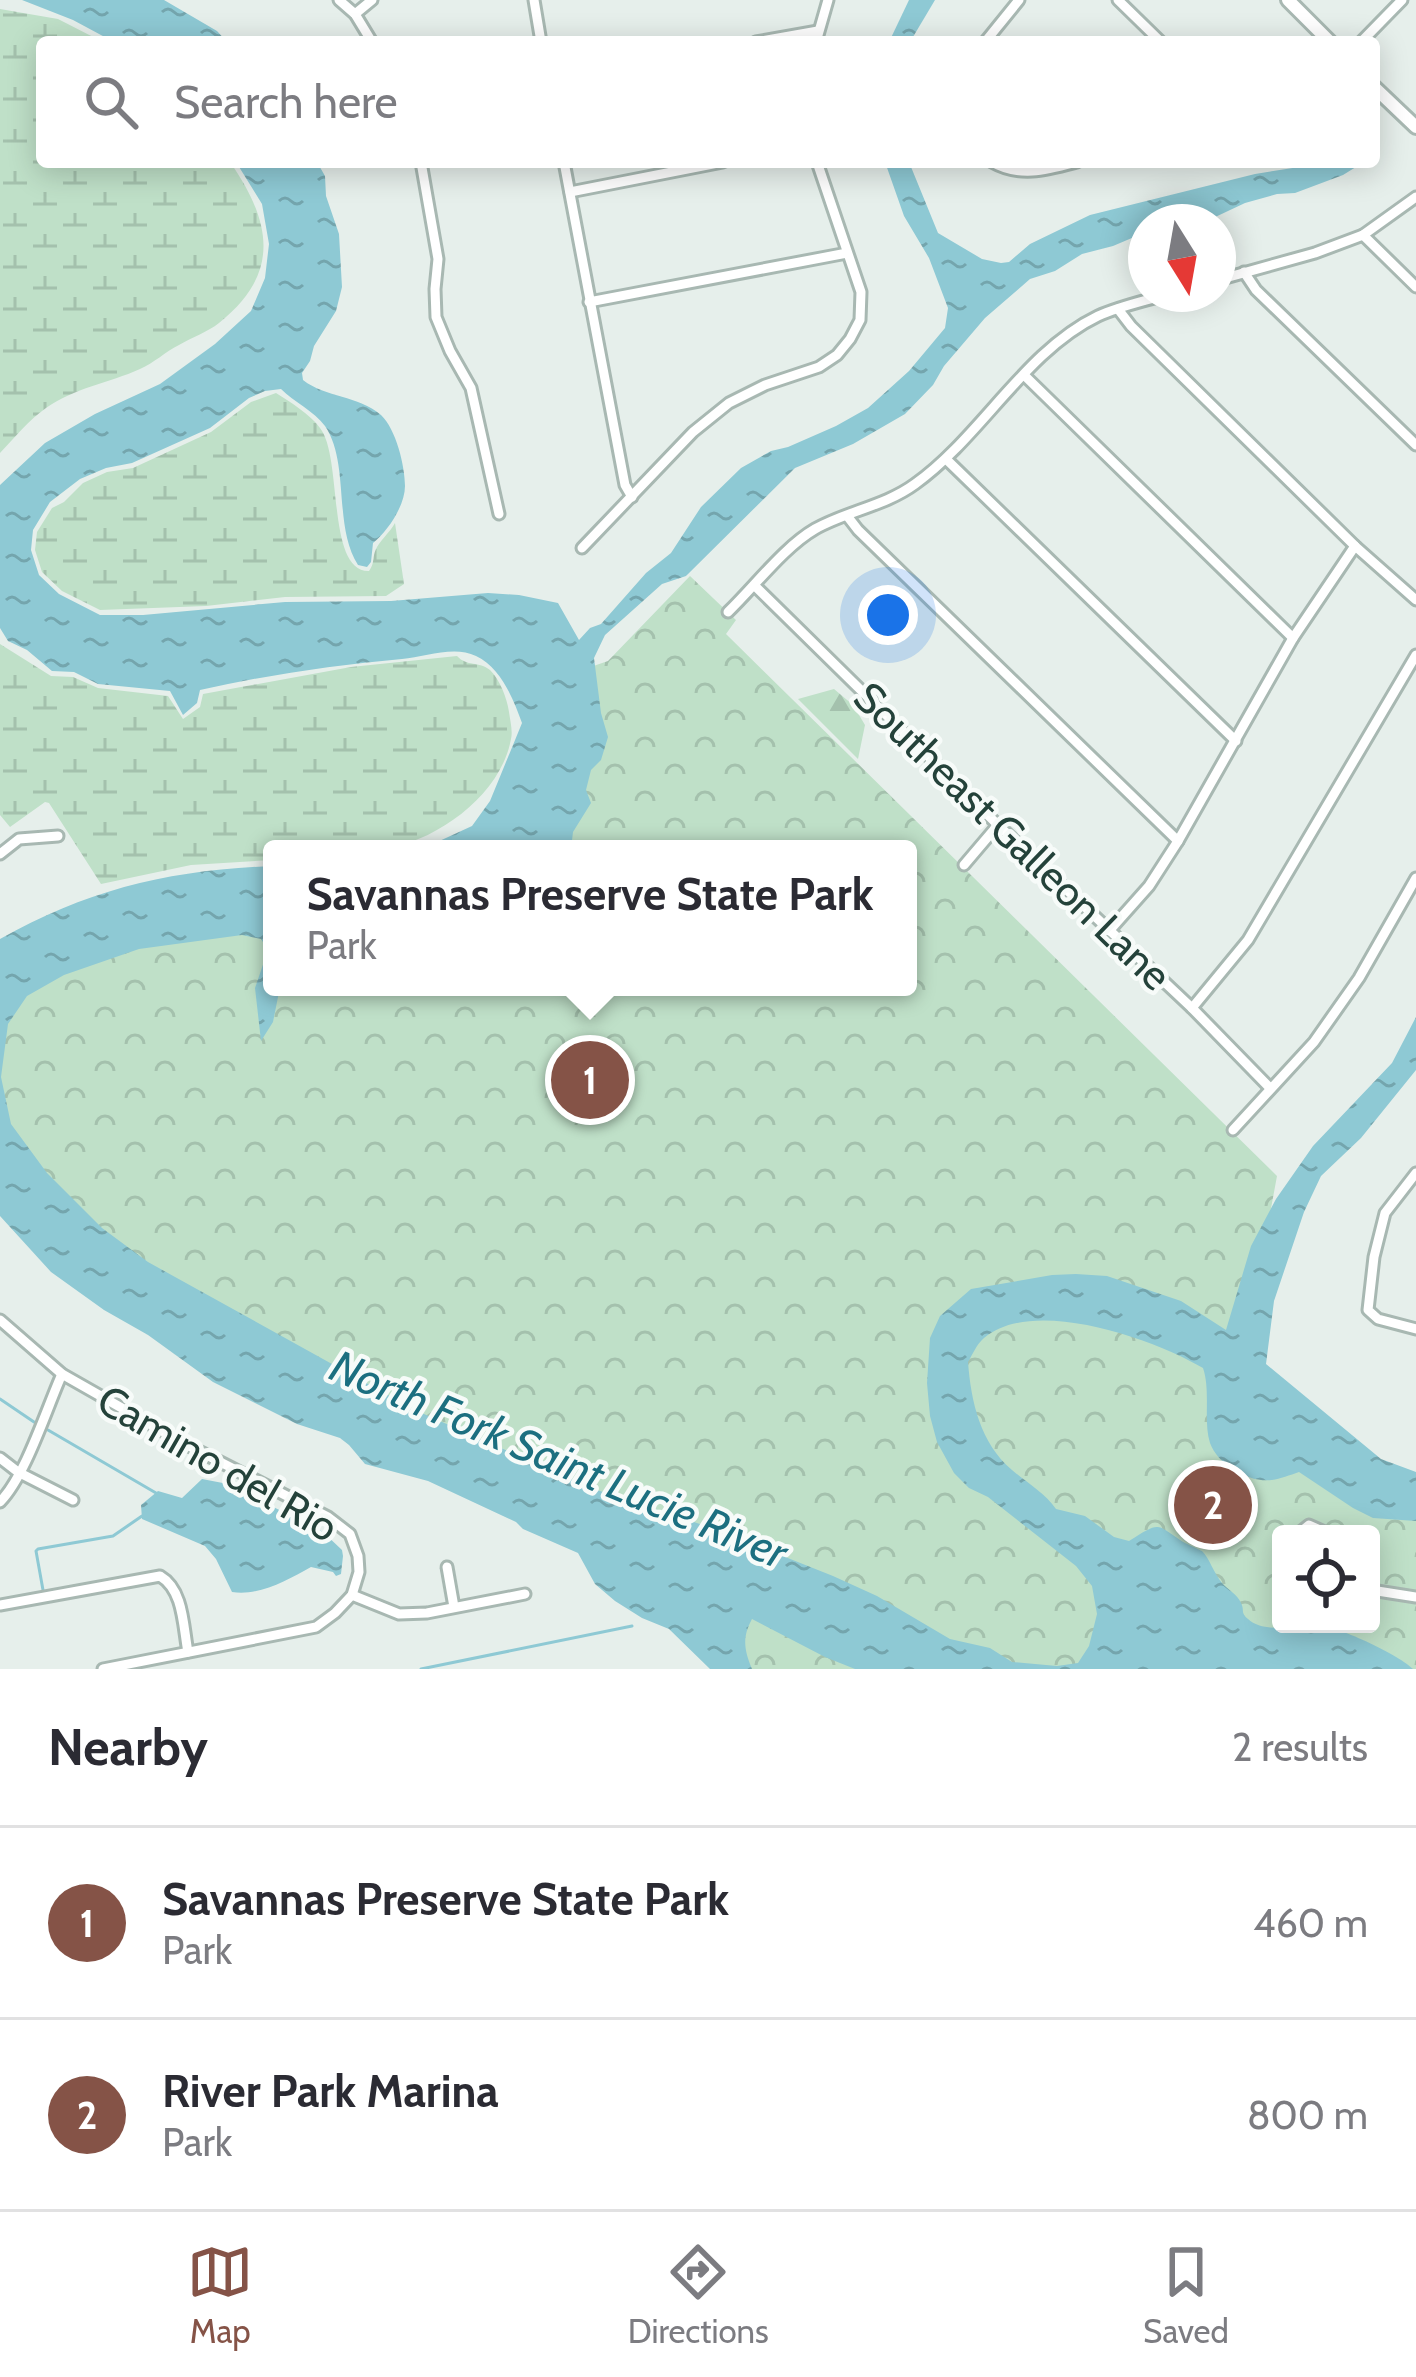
<!DOCTYPE html>
<style>
:root{--surface:#fff;--page:#f2f2f3;--text:#2b2b33;--muted:#7c7c81;--line:#e1e1e2;--accent:#855347}
body{margin:0;font-family:Cabin,sans-serif;background:var(--page);color:var(--text)}
.controls{position:absolute;right:36px;bottom:36px;display:grid;overflow:hidden;border-radius:12px;box-shadow:0 6px 30px #0003}
.controls button{width:108px;height:108px;display:grid;place-items:center;padding:0;border:0;border-bottom:3px solid var(--line);background:var(--surface);color:var(--text);font:60px sans-serif}
.compass{position:absolute;left:1128px;top:204px;width:108px;height:108px;border-radius:50%;background:var(--surface);box-shadow:0 6px 30px #0003;rotate:169deg}
.you{position:absolute;left:888px;top:615px;width:42px;height:42px;margin:-30px;border:9px solid #fff;border-radius:50%;background:#1a73e8;box-shadow:0 0 0 18px #1a73e833}
.badge{display:grid;place-items:center;width:78px;height:78px;border-radius:50%;background:var(--accent);color:#fff;font-size:39px;font-weight:700}
.pin{position:absolute;translate:-50% -50%;border:6px solid #fff;box-shadow:0 3px 12px #0006}
.popup{position:absolute;left:263px;top:840px;width:654px;height:156px;box-sizing:border-box;display:grid;place-content:center;border-radius:12px;background:var(--surface);filter:drop-shadow(0 3px 9px #0005);font-size:39px;white-space:nowrap;color:var(--muted)}
.popup b{font-size:45px;color:var(--text)}
.popup::after{content:'';position:absolute;left:50%;top:100%;margin-left:-24px;border:24px solid transparent;border-top-color:var(--surface)}
.list{margin:0;padding:0;list-style:none}
h2{display:flex;justify-content:space-between;align-items:center;height:156px;margin:0;padding:0 48px;font-size:51px}
h2 small{font-size:39px;font-weight:400;color:var(--muted)}
.list li{display:grid;grid-template-columns:78px 1fr auto;gap:36px;align-items:center;box-sizing:border-box;height:192px;padding:0 48px;border-top:3px solid var(--line)}
.list b{display:block;font-size:45px;white-space:nowrap}
.list p{margin:0;font-size:39px;white-space:nowrap;color:var(--muted)}
.list em{font-size:39px;font-style:normal;color:var(--muted)}
.icon{flex:none;width:66px;height:66px;fill:none;stroke:currentColor;stroke-width:2;stroke-linecap:round;stroke-linejoin:round}
.map{position:relative;flex:none;width:1416px;height:1669px;overflow:hidden}
.search{position:absolute;background:var(--surface);box-shadow:0 6px 30px #0003;left:36px;right:36px;top:36px;height:132px;display:flex;align-items:center;gap:30px;box-sizing:border-box;padding:0 42px;border-radius:12px;color:var(--muted);font-size:45px}
.sheet{height:540px;background:var(--surface)}
nav{display:flex;justify-content:space-around;align-items:center;box-sizing:border-box;height:168px;border-top:3px solid var(--line);background:var(--surface);font-size:33px;color:var(--muted)}
nav a{display:grid;justify-items:center;gap:6px}
nav .on{color:var(--accent)}
.map>svg:first-child{display:block}
.forest{fill:url(#forest-firs)}
.wetland{fill:url(#wetland-marsh)}
.park{fill:url(#park-crowns);fill-rule:evenodd}
.water{fill:url(#water-ripples)}
.lines{fill:none;stroke-linecap:round;stroke-linejoin:round}
.stream{stroke:#8ec9d4;stroke-width:3}
.minor-casing{stroke:#a8b8b2;stroke-width:15}
.tertiary-casing{stroke:#a8b8b2;stroke-width:18}
.minor{stroke:#fff;stroke-width:9}
.tertiary{stroke:#fff;stroke-width:12}
.labels{text-anchor:middle;dominant-baseline:central;stroke-width:9;stroke-linejoin:round;paint-order:stroke}
.street-label{font-size:42px;fill:#24423a;stroke:#f7fbf9}
.water-label{font-size:45px;font-style:italic;fill:#1c6f80;stroke:#f7fbf9}
</style>
<div class="map">
<svg width="1416" height="1669" viewBox="0 0 1416 1669">
<defs>
<pattern id="forest-firs" width="22" height="20" patternUnits="userSpaceOnUse" patternTransform="scale(3)"><rect width="22" height="20" fill="#bfe0c8"/><path d="M5 1l3.5 6h-7zM16 11l3.5 6h-7z" fill="#a4c1ad"/></pattern>
<pattern id="wetland-marsh" width="20" height="14" patternUnits="userSpaceOnUse" patternTransform="scale(3)"><rect width="20" height="14" fill="#bfe0c8"/><path d="M1 5h8M5 5V1M11 12h8M15 12V8" fill="none" stroke="#a4c1ad"/></pattern>
<pattern id="park-crowns" width="20" height="18" patternUnits="userSpaceOnUse" patternTransform="scale(3)"><rect width="20" height="18" fill="#bfe0c8"/><path d="M2 6a3 3 0 1 1 6 0M12 15a3 3 0 1 1 6 0" fill="none" stroke="#a4c1ad"/></pattern>
<pattern id="water-ripples" width="26" height="14" patternUnits="userSpaceOnUse" patternTransform="scale(3)"><rect width="26" height="14" fill="#8ec9d4"/><path d="M2 4q2-2 4 0t4 0M15 11q2-2 4 0t4 0" fill="none" stroke="#74a5ad"/></pattern>
</defs>
<rect width="100%" height="100%" fill="#e6efeb"/>
<path class="forest" d="M 834,689 L 853,705 L 865,725 L 858,759 L 798,699 Z"/>
<g class="wetland">
<path d="M 0,9 L 58,19 L 103,42 L 42,42 L 42,162 L 230,162 C 271,221 282,273 219,323 C 208,332 192,337 179,345 C 165,352 154,363 140,369 C 109,383 74,388 46,408 C 29,420 15,437 0,453 Z"/>
<path d="M 276,393 C 290,402 310,414 320,428 C 343,457 326,572 369,571 C 375,563 372,557 376,549 C 379,542 390,532 395,523 L 404,584 L 386,596 L 285,597 L 206,606 L 100,610 L 62,591 L 42,572 L 35,550 L 37,532 L 52,508 L 64,502 L 83,483 L 107,472 L 133,468 L 211,432 L 251,402 Z"/>
<path d="M 0,644 L 51,676 L 73,677 L 98,688 L 168,696 L 183,719 L 200,707 L 203,694 L 351,667 L 457,656 C 467,667 479,661 490,670 C 500,680 507,698 509,712 C 510,720 513,731 511,739 C 501,795 437,841 384,849 C 353,854 305,849 272,849 L 272,860 L 191,865 L 101,884 L 49,803 L 45,802 L 10,827 L 0,815 Z"/>
</g>
<path class="park" d="M 690,576 L 736,620 L 726,634 L 1277,1176 L 1238,1387 L 1416,1493 L 1416,1669 L 737,1669 L 741,1611 L 203,1324 L 0,1158 L 0,1003 L 21,971 L 272,901 L 272,987 L 908,987 L 908,849 L 517,849 L 570,674 L 608,661 ZM 1281,1534 L 1371,1534 L 1371,1624 L 1281,1624 Z"/>
<g class="water">
<path d="M 22,0 L 164,0 L 217,31 L 227,42 L 114,42 L 73,20 Z"/>
<path d="M 909,0 L 935,0 L 910,42 L 889,42 Z"/>
<path d="M 236,162 L 317,162 L 325,176 L 326,196 L 339,234 L 342,287 L 336,311 L 314,346 L 310,361 L 302,373 L 303,380 C 326,398 358,395 381,415 C 396,429 405,466 405,486 C 405,506 387,532 373,543 L 371,562 L 367,567 L 358,565 C 333,526 350,463 325,426 C 314,411 294,402 281,389 L 265,391 L 249,398 L 210,428 L 132,463 L 106,468 L 80,479 L 50,502 L 33,530 L 31,550 L 39,575 L 59,594 L 100,615 L 143,615 L 285,602 L 391,601 L 488,593 L 519,595 L 558,603 L 579,640 L 590,628 L 601,624 L 646,573 L 671,553 L 701,507 L 741,468 L 771,451 L 788,447 L 836,426 L 868,408 L 909,371 L 945,328 L 948,308 L 929,258 L 904,216 L 885,162 L 909,162 L 938,233 L 982,259 L 1001,263 L 1009,262 L 1030,244 L 1090,215 L 1255,174 L 1299,167 L 1309,162 L 1364,162 L 1343,175 L 1295,193 L 1277,194 L 1245,203 L 1211,219 L 1196,222 L 1146,222 L 1146,232 L 1113,246 L 1082,254 L 1055,271 L 1030,279 L 985,318 L 944,366 L 933,385 L 905,414 L 853,444 L 795,468 L 686,576 L 662,584 L 605,635 L 594,658 L 601,713 L 608,737 L 601,760 L 591,770 L 586,790 L 591,803 L 573,832 L 571,849 L 422,849 L 472,826 L 490,801 L 522,723 C 513,698 501,668 476,656 C 454,645 425,657 402,659 C 334,665 267,675 200,690 L 197,703 L 183,715 L 170,691 L 98,684 L 74,672 L 52,671 L 27,650 L 8,641 L 0,628 L 0,485 L 45,443 L 95,414 L 160,384 L 215,344 L 251,311 L 265,278 L 269,244 L 262,204 Z"/>
<path d="M 272,866 L 272,987 L 280,987 L 273,1022 L 261,1041 L 255,988 L 268,950 L 261,939 L 242,935 L 139,949 L 64,975 L 27,996 L 8,1024 L 1,1077 L 11,1124 L 47,1173 L 102,1228 L 148,1262 L 415,1410 L 591,1488 L 712,1528 L 833,1576 L 877,1596 L 950,1639 L 990,1648 L 1012,1662 L 1057,1666 L 1078,1663 L 1089,1646 L 1097,1614 L 1092,1586 L 1076,1566 L 988,1497 L 969,1488 L 954,1473 L 937,1442 L 930,1416 L 927,1383 L 930,1338 L 940,1316 L 971,1289 L 1052,1275 L 1076,1274 L 1107,1276 L 1181,1301 L 1226,1330 L 1251,1246 L 1276,1199 L 1313,1146 L 1392,1063 L 1416,1017 L 1416,1070 L 1361,1138 L 1321,1176 L 1304,1212 L 1274,1301 L 1266,1364 L 1381,1459 L 1416,1472 L 1416,1521 L 1373,1518 L 1353,1508 L 1299,1472 C 1290,1475 1280,1479 1272,1480 C 1249,1483 1218,1465 1210,1443 C 1203,1421 1211,1392 1203,1368 C 1154,1339 1033,1296 984,1338 C 976,1345 973,1354 968,1362 C 971,1401 980,1443 1012,1470 C 1027,1483 1045,1493 1056,1509 L 1085,1516 L 1114,1537 L 1129,1541 C 1162,1520 1155,1524 1185,1543 C 1187,1544 1200,1550 1202,1551 C 1210,1559 1214,1574 1222,1583 C 1228,1590 1237,1594 1241,1603 C 1245,1611 1240,1612 1248,1619 C 1265,1635 1300,1624 1321,1626 C 1340,1627 1401,1656 1413,1669 L 855,1669 L 825,1657 L 752,1619 C 742,1637 744,1650 752,1669 L 710,1669 L 669,1629 L 642,1618 L 615,1601 L 595,1584 L 578,1553 L 523,1529 L 516,1522 L 428,1481 L 365,1464 L 349,1445 L 340,1438 L 297,1424 L 213,1382 L 148,1335 L 104,1310 L 51,1272 L 0,1216 L 0,939 C 89,889 170,870 272,866 Z"/>
<path d="M 202,1479 L 228,1484 L 323,1532 L 342,1550 L 343,1556 L 341,1574 L 336,1576 L 333,1572 L 311,1567 C 287,1580 261,1596 232,1592 L 216,1559 L 205,1546 L 142,1519 L 141,1505 L 158,1491 L 182,1498 Z"/>
</g>
<g class="lines">
<g class="stream">
<path d="M 0,1399 L 34,1422"/>
<path d="M 48,1430 L 156,1493"/>
<path d="M 43,1590 L 36,1551 L 38,1549 L 113,1536 L 142,1516"/>
<path d="M 421,1669 L 632,1626"/>
</g>
<defs>
<g id="minor">
<path d="M 339,0 L 355,14 L 372,42"/>
<path d="M 534,0 L 541,42"/>
<path d="M 1118,0 L 1161,42"/>
<path d="M 355,14 L 372,0"/>
<path d="M 756,42 L 818,31"/>
<path d="M 816,42 L 828,0"/>
<path d="M 985,42 L 1019,0"/>
<path d="M 1361,42 L 1402,0"/>
<path d="M 421,162 L 438,259 L 435,289 L 436,317 L 450,351 L 471,388 L 499,514"/>
<path d="M 564,162 L 625,485 L 632,497"/>
<path d="M 992,162 C 1020,178 1047,170 1077,162"/>
<path d="M 570,192 L 723,162"/>
<path d="M 1363,235 L 1416,287"/>
<path d="M 1244,272 L 1256,290 L 1416,445"/>
<path d="M 1218,280 L 1315,253 L 1363,235 L 1416,197"/>
<path d="M 589,302 L 847,253"/>
<path d="M 1118,309 L 1131,326 L 1355,546 L 1416,600"/>
<path d="M 1025,376 L 1293,638"/>
<path d="M 946,459 L 1236,741"/>
<path d="M 848,517 L 858,530 L 1178,841"/>
<path d="M 582,548 L 693,432 L 729,403 L 765,385 L 819,367 L 837,355 L 850,339 L 860,320 L 861,292 L 817,162"/>
<path d="M 755,586 L 998,825 L 1192,1008 L 1270,1088"/>
<path d="M 728,612 C 755,586 784,547 815,529 C 847,511 885,506 915,484 C 981,437 1025,351 1098,316 C 1120,306 1145,301 1168,294"/>
<path d="M 0,854 L 19,839 L 58,836"/>
<path d="M 964,865 L 998,825"/>
<path d="M 1109,931 L 1149,886 L 1178,841 L 1293,638 L 1355,546"/>
<path d="M 1192,1008 L 1248,940 L 1416,655"/>
<path d="M 1233,1130 L 1314,1042 L 1359,978 L 1416,878"/>
<path d="M 1416,1173 L 1385,1213 L 1374,1257 L 1368,1310 L 1378,1319 L 1416,1329"/>
<path d="M 0,1320 L 62,1374 L 185,1444 L 328,1517 L 350,1534 L 358,1556 L 359,1572 L 352,1595 L 335,1613 L 316,1627 L 103,1669"/>
<path d="M 0,1458 L 18,1472 L 73,1500"/>
<path d="M 0,1502 C 26,1475 46,1410 62,1374"/>
<path d="M 1298,1534 L 1309,1525 L 1329,1534"/>
<path d="M 447,1567 L 454,1607"/>
<path d="M 1371,1590 L 1416,1597"/>
<path d="M 352,1595 L 399,1614 L 427,1613 L 525,1594"/>
<path d="M 0,1605 L 160,1576 C 184,1590 183,1627 188,1652"/>
</g>
<g id="tertiary">
<path d="M 1288,0 L 1330,42"/>
<path d="M 1374,87 L 1416,127"/>
</g>
</defs>
<use href="#minor" class="minor-casing"/>
<use href="#tertiary" class="tertiary-casing"/>
<use href="#minor" class="minor"/>
<use href="#tertiary" class="tertiary"/>
</g>
<g class="labels">
<g class="street-label">
<text transform="translate(1013 836) rotate(44)">Southeast Galleon Lane</text>
<text transform="translate(218 1463) rotate(30)">Camino del Rio</text>
</g>
<g class="water-label">
<text transform="translate(559 1459) rotate(23)">North Fork Saint Lucie River</text>
</g>
</g>
</svg>
<div class="controls">
<button><svg class="icon" aria-label="locate" viewBox="0 0 24 24"><circle cx="12" cy="12" r="6"/><path d="M12 2v4M12 18v4M2 12h4M18 12h4"/></svg></button>
</div>
<svg class="compass" viewBox="-18 -18 36 36"><path d="M0-13l5 13h-10z" fill="#e53935"/><path d="M0 13l5-13h-10z" fill="#7c7c81"/></svg>
<div class="you"></div>
<div class="pin badge" style="left:590px;top:1080px">1</div>
<div class="popup"><b>Savannas Preserve State Park</b>Park</div>
<div class="pin badge" style="left:1213px;top:1505px">2</div>
<div class="search"><svg class="icon" aria-label="search" viewBox="0 0 24 24"><circle cx="10" cy="10" r="6"/><path d="M15 15l6 6"/></svg>Search here</div>
</div>
<section class="sheet">
<h2>Nearby<small>2 results</small></h2>
<ul class="list">
<li><span class="badge">1</span><div><b>Savannas Preserve State Park</b><p>Park</p></div><em>460 m</em></li>
<li><span class="badge">2</span><div><b>River Park Marina</b><p>Park</p></div><em>800 m</em></li>
</ul>
</section>
<nav>
<a class="on"><svg class="icon" aria-label="map" viewBox="0 0 24 24"><path d="M3 6l6-2 6 2 6-2v14l-6 2-6-2-6 2zM9 4v14M15 6v14"/></svg>Map</a>
<a><svg class="icon" aria-label="directions" viewBox="0 0 24 24"><path d="M12 3l9 9-9 9-9-9zM9 14v-3h6M13 9l2 2-2 2"/></svg>Directions</a>
<a><svg class="icon" aria-label="saved" viewBox="0 0 24 24"><path d="M7 4h10v16l-5-4-5 4z"/></svg>Saved</a>
</nav>
